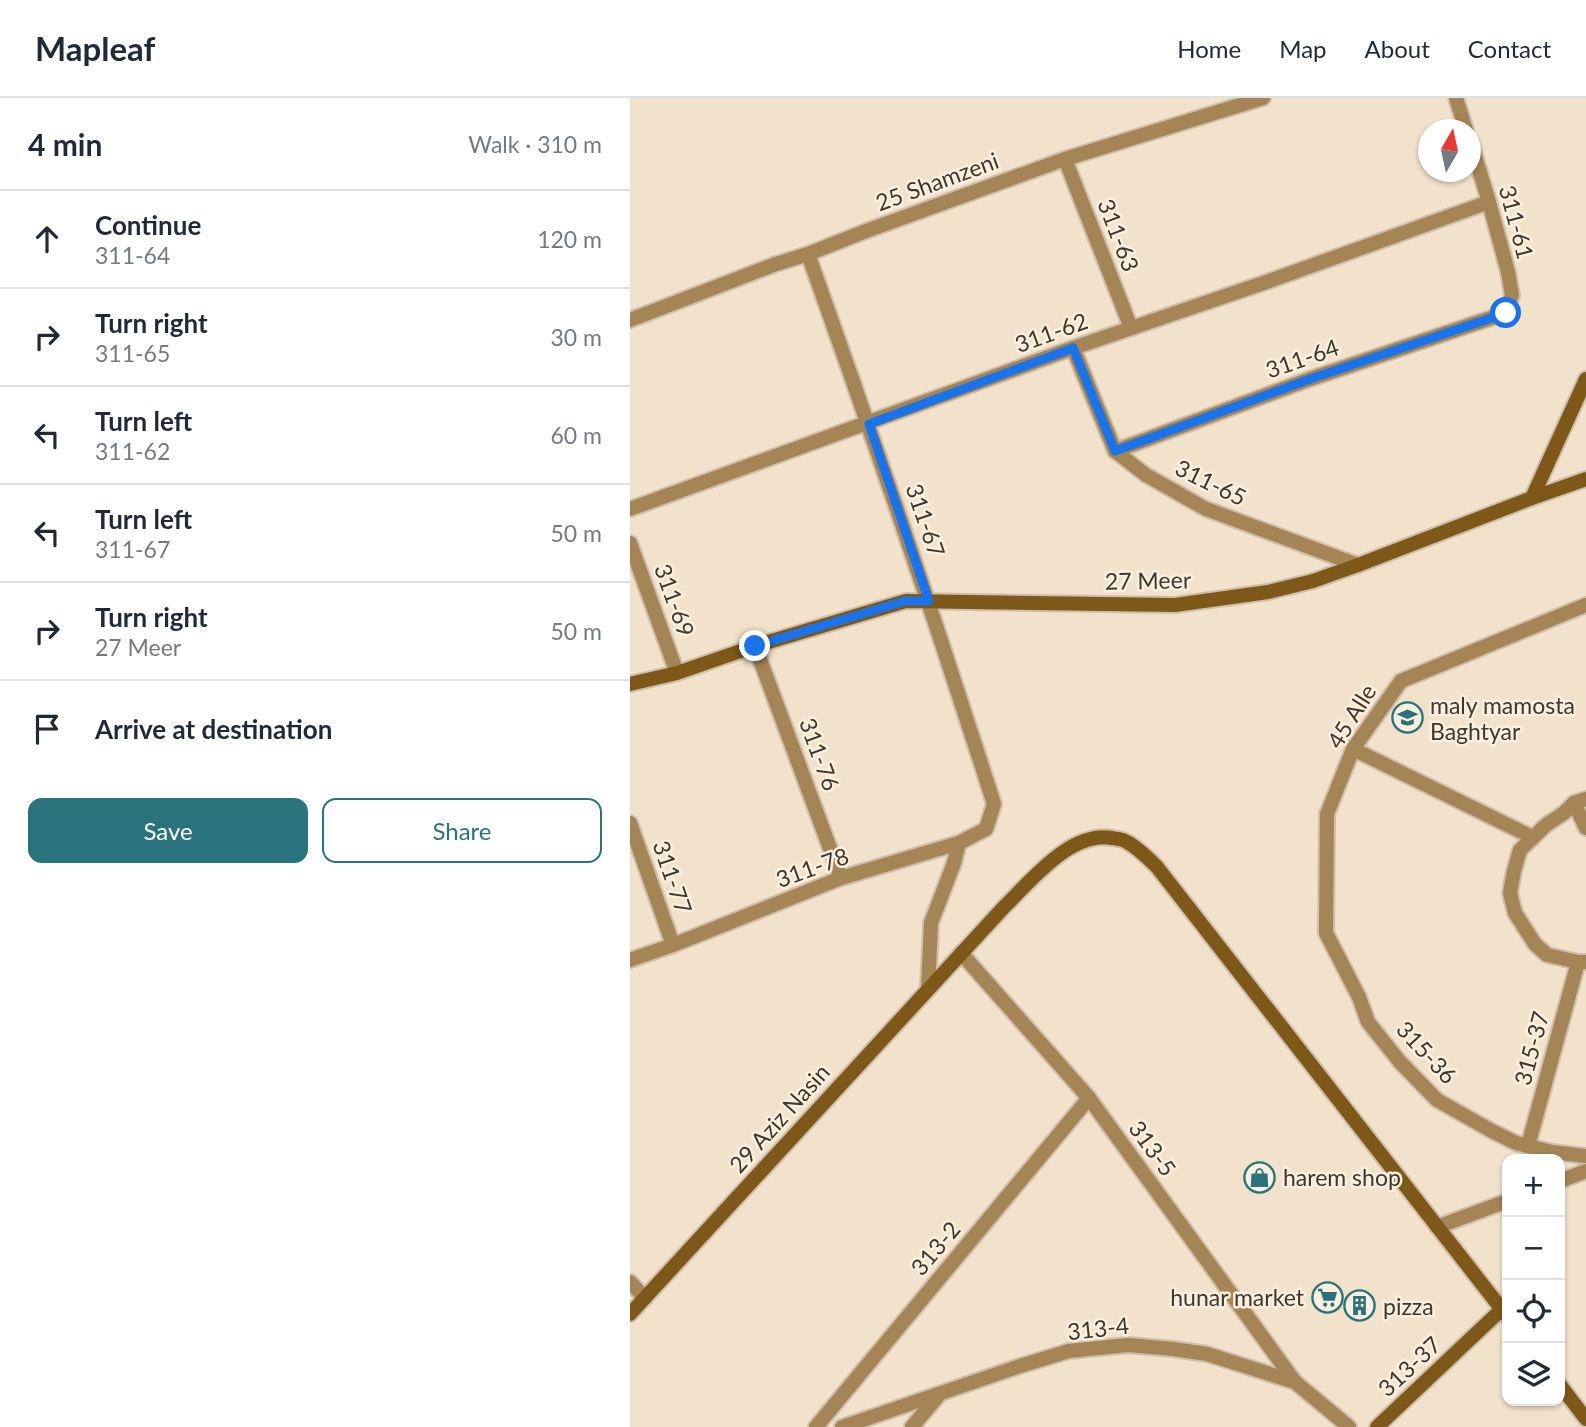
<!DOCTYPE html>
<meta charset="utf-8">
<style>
:root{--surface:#fff;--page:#f6f6f7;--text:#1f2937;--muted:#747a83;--line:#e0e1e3;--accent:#2a737d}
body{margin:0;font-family:Lato,sans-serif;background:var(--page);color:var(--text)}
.controls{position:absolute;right:21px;bottom:21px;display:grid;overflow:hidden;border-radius:14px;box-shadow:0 2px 5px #0004}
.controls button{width:63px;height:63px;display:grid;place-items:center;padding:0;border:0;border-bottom:2px solid var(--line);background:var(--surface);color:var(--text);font:35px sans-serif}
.compass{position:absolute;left:788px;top:21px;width:63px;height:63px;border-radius:50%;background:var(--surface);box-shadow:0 2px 5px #0004;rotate:9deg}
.stop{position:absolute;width:21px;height:21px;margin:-16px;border:5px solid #1a73e8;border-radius:50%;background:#fff}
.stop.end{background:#1a73e8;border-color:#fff;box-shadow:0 2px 7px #0008}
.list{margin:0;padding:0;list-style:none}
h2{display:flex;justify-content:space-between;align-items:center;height:91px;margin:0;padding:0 28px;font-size:30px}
h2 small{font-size:23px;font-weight:400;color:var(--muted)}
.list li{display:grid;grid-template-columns:46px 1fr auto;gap:21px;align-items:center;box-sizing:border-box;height:98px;padding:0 28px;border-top:2px solid var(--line)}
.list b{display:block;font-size:26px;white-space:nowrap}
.list p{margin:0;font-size:23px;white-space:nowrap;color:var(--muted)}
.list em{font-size:23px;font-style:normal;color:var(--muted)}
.actions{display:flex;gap:14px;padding:21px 28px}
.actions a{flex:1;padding:16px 0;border:2px solid var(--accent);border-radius:14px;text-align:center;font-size:24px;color:var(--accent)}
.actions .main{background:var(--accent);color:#fff}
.icon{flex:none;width:38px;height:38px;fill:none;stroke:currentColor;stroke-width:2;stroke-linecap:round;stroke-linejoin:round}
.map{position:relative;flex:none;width:956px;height:1329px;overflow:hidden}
header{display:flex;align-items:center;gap:42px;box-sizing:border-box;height:98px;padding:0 35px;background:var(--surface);border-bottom:2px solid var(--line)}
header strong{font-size:33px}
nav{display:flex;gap:38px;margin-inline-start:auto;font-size:24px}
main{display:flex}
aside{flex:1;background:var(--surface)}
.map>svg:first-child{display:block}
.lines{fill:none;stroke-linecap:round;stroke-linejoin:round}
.street-casing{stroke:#cebfac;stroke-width:18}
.secondary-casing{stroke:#cebfac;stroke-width:18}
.street{stroke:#a58455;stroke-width:14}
.secondary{stroke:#7e5819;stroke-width:14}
.route{stroke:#1a73e8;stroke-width:9}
.labels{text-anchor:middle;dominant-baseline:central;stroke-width:5;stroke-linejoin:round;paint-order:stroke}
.street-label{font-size:23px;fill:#3e372e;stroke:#fdefdd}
.poi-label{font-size:23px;fill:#3e372e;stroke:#fdefdd;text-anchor:start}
</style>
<header>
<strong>Mapleaf</strong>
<nav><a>Home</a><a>Map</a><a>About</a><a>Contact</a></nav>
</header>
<main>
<aside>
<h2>4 min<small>Walk · 310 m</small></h2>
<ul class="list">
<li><svg class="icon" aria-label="ahead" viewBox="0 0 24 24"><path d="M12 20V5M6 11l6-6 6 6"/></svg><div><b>Continue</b><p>311-64</p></div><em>120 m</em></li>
<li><svg class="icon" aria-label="right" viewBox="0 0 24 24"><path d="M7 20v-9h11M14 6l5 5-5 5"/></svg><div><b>Turn right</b><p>311-65</p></div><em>30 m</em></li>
<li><svg class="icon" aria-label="left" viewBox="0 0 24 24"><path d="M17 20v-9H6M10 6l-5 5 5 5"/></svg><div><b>Turn left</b><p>311-62</p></div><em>60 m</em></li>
<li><svg class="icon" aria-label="left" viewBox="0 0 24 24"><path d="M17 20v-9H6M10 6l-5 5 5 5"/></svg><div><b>Turn left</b><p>311-67</p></div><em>50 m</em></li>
<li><svg class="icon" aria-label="right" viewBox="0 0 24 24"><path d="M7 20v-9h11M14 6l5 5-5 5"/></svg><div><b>Turn right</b><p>27 Meer</p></div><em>50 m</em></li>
<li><svg class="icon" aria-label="arrive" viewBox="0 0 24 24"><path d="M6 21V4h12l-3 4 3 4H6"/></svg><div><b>Arrive at destination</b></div></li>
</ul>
<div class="actions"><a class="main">Save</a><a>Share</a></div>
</aside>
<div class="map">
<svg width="956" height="1329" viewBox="0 0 956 1329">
<rect width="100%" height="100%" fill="#f2e1cb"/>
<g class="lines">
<defs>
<g id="street">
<path d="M 826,0 L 836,32"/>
<path d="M 435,61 L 501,230"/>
<path d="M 0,222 L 146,166 L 178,156 L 236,133 L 435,61 L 633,0"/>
<path d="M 443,250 L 485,353 L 516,377 L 576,411 L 728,467"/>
<path d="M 485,353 L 680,281 L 876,215 L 882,197 L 878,174 L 859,104 L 841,45"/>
<path d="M 0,411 L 443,250 L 642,182 L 859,104"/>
<path d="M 0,445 L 47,575"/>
<path d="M 956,507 L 771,583 L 723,651 L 697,716 L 696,835 L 729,899 L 738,924 L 770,964 L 807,1002 L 860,1032 L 886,1045 L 922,1054 L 956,1058"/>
<path d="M 125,548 L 211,780"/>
<path d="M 723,651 L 902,739"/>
<path d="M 956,701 L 944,705 L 934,715 L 916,727 L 890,752 L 884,773 L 880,795 L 885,815 L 905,846 L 917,857 L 948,864 L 956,864"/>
<path d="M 944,705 L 956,730"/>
<path d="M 0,725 L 43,847"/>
<path d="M 331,855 L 459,1000 L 665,1284"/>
<path d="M 0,862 L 43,847 L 211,780 L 329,745 L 356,731 L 364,706 C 305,521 243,338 178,156"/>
<path d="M 298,891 L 301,825 L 324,765 L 329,745"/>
<path d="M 898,1048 L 948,864"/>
<path d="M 930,1083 L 956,1073"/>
<path d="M 807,1129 L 877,1103"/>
<path d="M 0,1184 L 15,1200"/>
<path d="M 186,1329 L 459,1000"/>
<path d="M 212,1329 L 390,1268 L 439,1253 L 498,1247 L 543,1251 L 577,1256 L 665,1284 L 719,1329"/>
<path d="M 282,1329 L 308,1298"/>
</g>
<g id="secondary">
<path d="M 902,400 L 956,381"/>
<path d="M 0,586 L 47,575 L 125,548 L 276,503 L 545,507 L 638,494 L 683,483 L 728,467 L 902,400 L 956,281"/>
<path d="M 0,1216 L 374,809 C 401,783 440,733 482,740 C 487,741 493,741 497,744 C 508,750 518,760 527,769 L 877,1218"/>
<path d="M 930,1287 L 956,1321"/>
<path d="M 747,1329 L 872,1211"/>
</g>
</defs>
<use href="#street" class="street-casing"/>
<use href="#secondary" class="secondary-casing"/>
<use href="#street" class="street"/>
<use href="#secondary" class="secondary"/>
</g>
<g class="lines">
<path class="route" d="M 125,548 L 275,503 L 299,503 L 239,326 L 443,250 L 485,353 L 680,281 L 876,215"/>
</g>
<defs>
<symbol id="school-ring" viewBox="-11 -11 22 22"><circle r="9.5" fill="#fdefdd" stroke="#2a737d" stroke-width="1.5"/><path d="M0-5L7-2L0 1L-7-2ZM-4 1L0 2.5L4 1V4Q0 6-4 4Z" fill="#2a737d"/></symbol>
<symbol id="shop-ring" viewBox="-11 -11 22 22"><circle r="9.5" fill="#fdefdd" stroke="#2a737d" stroke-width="1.5"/><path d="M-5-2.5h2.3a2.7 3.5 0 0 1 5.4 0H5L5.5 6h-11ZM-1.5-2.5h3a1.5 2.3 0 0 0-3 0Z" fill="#2a737d"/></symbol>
<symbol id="supermarket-ring" viewBox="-11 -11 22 22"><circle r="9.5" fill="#fdefdd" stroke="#2a737d" stroke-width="1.5"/><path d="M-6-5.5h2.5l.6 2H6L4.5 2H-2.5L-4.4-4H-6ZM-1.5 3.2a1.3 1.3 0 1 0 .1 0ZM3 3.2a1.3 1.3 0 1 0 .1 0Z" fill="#2a737d"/></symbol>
<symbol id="building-ring" viewBox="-11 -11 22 22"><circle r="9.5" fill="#fdefdd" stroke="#2a737d" stroke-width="1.5"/><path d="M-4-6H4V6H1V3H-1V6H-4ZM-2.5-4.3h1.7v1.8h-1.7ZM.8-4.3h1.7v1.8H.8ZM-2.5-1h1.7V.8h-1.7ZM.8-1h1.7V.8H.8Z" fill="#2a737d"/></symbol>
</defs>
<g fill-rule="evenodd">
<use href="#school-ring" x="760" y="602" width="35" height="35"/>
<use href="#shop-ring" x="612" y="1062" width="35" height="35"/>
<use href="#supermarket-ring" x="680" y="1182" width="35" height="35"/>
<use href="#building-ring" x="712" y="1190" width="35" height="35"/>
</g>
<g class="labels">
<g class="street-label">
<text transform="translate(307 83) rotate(-20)">25 Shamzeni</text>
<text transform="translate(887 124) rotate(75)">311-61</text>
<text transform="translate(489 137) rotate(69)">311-63</text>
<text transform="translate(421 234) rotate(-20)">311-62</text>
<text transform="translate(672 260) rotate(-19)">311-64</text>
<text transform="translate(581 384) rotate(26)">311-65</text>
<text transform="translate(296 422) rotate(71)">311-67</text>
<text transform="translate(518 482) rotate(-1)">27 Meer</text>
<text transform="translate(45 502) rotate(70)">311-69</text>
<text transform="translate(721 618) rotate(-58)">45 Alle</text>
<text transform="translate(190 656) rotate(70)">311-76</text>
<text transform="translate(182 769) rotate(-20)">311-78</text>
<text transform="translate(43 779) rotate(71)">311-77</text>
<text transform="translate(901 950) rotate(-75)">315-37</text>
<text transform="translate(797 954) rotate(47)">315-36</text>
<text transform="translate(149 1020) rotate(-48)">29 Aziz Nasin</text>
<text transform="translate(523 1050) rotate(54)">313-5</text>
<text transform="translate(305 1150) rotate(-50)">313-2</text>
<text transform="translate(468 1230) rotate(-6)">313-4</text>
<text transform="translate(779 1268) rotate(-43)">313-37</text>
</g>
<g class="poi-label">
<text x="800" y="607">maly mamosta<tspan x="800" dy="26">Baghtyar</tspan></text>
<text x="653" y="1079">harem shop</text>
<text x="674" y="1199" text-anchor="end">hunar market</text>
<text x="753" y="1208">pizza</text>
</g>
</g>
</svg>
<div class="controls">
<button>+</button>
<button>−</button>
<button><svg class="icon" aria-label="locate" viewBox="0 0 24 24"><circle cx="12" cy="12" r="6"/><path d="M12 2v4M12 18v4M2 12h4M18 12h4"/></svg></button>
<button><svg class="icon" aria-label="layers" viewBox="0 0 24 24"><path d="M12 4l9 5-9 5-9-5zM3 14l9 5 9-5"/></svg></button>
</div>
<svg class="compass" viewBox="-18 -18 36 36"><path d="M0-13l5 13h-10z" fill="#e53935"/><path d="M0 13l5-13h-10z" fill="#747a83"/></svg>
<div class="stop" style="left:876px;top:215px"></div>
<div class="stop end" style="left:125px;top:548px"></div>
</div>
</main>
